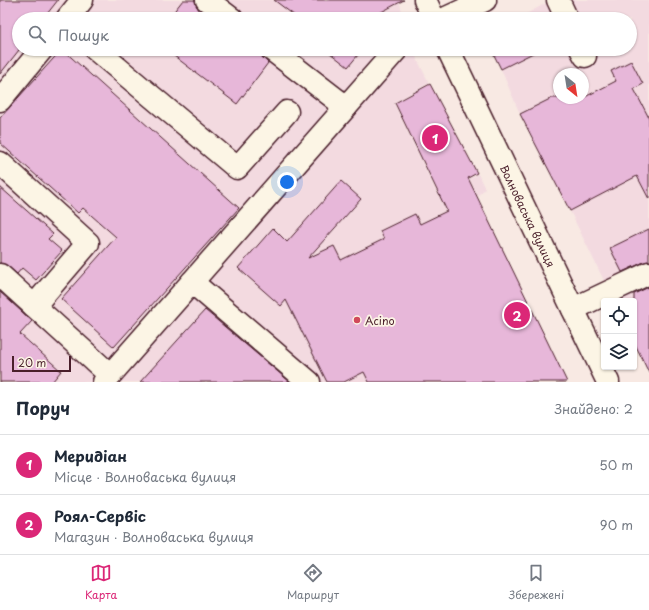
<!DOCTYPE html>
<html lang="uk">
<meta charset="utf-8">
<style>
:root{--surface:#fff;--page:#f6f6f7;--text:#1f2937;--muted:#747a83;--line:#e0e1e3;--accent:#db2777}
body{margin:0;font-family:"Playpen Sans",sans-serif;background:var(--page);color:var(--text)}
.controls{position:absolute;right:12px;bottom:12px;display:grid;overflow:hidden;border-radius:4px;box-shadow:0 1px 3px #0004}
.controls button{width:36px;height:36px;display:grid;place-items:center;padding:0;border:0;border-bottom:1px solid var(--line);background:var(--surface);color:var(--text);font:20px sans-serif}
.compass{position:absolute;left:553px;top:68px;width:36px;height:36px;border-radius:50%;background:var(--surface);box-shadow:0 1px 3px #0004;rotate:150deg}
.scale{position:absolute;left:12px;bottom:10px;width:59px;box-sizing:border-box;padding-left:4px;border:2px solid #4a1f2b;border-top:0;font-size:11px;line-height:14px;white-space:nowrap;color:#4a1f2b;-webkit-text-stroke:3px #fcf5e5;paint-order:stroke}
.you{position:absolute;left:287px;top:182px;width:14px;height:14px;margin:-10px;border:3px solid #fff;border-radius:50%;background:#1a73e8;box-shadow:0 0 0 6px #1a73e833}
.badge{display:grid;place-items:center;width:26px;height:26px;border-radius:50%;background:var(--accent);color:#fff;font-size:13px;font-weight:700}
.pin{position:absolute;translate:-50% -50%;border:2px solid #fff;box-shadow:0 1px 4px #0006}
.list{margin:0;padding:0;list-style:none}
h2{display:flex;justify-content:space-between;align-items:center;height:52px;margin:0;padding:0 16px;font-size:17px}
h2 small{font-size:13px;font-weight:400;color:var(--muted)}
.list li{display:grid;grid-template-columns:26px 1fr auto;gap:12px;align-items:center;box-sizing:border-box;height:60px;padding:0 16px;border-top:1px solid var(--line)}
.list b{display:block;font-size:15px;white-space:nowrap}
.list p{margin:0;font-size:13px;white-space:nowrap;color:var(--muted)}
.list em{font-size:13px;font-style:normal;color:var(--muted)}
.icon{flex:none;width:22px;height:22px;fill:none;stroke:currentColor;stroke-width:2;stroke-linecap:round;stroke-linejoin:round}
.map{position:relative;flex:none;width:649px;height:382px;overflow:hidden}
.search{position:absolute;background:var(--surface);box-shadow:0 1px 3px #0004;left:12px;right:12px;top:12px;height:44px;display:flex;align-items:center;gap:10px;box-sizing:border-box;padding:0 14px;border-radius:22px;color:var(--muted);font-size:15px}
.sheet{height:172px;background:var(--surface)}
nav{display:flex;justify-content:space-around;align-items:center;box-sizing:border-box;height:56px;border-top:1px solid var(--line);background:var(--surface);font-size:11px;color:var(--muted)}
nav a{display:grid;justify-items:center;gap:2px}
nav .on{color:var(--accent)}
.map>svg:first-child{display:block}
.built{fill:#f3dae0;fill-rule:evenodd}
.building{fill:#e7b7d9;stroke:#4a1f2b}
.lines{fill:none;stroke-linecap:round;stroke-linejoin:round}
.minor-casing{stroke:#4a1f2b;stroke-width:25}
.minor{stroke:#fcf5e5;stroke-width:22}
.poi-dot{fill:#d1495b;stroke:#fcf5e5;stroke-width:1.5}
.labels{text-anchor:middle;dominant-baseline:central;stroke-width:3.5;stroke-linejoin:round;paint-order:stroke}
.street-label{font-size:11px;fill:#4a1f2b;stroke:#fcf5e5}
.poi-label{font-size:11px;fill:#4a1f2b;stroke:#fcf5e5;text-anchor:start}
</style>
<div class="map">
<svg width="649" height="382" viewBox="0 0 649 382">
<rect width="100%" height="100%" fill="#f8e9e3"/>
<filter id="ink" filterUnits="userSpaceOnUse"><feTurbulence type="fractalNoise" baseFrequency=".025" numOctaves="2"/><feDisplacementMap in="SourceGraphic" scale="8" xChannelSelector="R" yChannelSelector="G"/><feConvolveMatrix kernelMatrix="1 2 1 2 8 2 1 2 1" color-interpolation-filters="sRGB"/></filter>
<g filter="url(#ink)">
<g class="built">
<path d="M 0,0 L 399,0 L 404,19 L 19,19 L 19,49 L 412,49 L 429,83 L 394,103 L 438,195 L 478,174 L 485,189 L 477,196 L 567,382 L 0,382 Z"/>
<path d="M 552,0 L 649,0 L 649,373 L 634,342 L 634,301 L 614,301 L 570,211 L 520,114 L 501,69 L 491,49 L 630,49 L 630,19 L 517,19 ZM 559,74 L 583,74 L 583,98 L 559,98 Z"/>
</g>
<g class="building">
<path d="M 0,0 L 58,0 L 43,19 L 19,19 L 19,50 L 0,74 Z"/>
<path d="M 183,0 L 195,0 L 196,5 L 199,10 L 211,19 L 168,19 Z"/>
<path d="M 274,0 L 404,0 L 368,19 L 299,19 Z"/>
<path d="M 62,49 L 239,208 L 114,347 L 61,299 L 116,237 L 83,208 L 78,213 L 0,143 L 0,118 Z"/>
<path d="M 165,49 L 259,49 L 260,54 L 268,63 L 237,104 Z"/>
<path d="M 325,49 L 363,49 L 348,67 Z"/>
<path d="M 491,49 L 541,49 L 501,69 Z"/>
<path d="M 631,61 L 643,84 L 634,89 L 649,118 L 649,199 L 637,176 L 570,211 L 520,114 L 552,98 L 583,98 L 616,81 L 611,71 Z"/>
<path d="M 430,84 L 477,173 L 468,178 L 567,382 L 369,382 L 364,372 L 344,382 L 327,382 L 286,300 L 281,306 L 238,268 L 273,228 L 287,242 L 341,181 L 361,199 L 308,258 L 334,246 L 341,260 L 384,239 L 380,231 L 415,214 L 420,224 L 447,211 L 395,103 Z"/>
<path d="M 0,187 L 53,234 L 48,239 L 62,251 L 36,280 L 22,268 L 17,274 L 8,266 L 0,263 Z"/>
<path d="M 649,229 L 649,261 L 644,262 L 622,272 L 610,248 Z"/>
<path d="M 649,287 L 649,373 L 634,342 L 634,294 Z"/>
<path d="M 0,292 L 32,321 L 20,334 L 61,371 L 52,382 L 0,382 Z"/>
<path d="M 205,310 L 290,382 L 140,382 Z"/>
</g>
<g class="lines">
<defs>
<g id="minor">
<path d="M 207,0 L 232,19"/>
<path d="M 425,0 L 434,19"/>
<path d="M 558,0 L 567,19"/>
<path d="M 67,19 L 82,0"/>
<path d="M 444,19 L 485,0"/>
<path d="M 95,49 L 237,168 L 287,112"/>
<path d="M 271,49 L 346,107"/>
<path id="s1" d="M 448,49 L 608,382"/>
<path d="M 581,49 L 585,56"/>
<path d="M 0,100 L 42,49"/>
<path d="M 0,163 L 88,243 L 34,306"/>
<path d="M 0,275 L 110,375"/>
<path d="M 192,282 L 309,382"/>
<path d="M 573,309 L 649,273"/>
<path d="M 104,382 L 397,49"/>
</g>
</defs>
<use href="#minor" class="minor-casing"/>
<use href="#minor" class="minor"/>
</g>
</g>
<circle class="poi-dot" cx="357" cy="320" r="4"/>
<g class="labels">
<g class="street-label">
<text stroke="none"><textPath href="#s1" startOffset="185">Волноваська вулиця</textPath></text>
</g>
<g class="poi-label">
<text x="365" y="320">Acino</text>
</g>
</g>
</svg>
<div class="controls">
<button><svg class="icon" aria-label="locate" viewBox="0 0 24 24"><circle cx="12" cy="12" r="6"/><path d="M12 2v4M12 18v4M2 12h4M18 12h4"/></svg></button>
<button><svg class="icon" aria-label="layers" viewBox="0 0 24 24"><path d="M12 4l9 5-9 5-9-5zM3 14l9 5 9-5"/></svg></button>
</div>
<svg class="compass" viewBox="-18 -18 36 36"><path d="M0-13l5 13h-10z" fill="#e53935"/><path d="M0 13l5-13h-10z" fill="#747a83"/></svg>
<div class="scale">20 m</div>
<div class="you"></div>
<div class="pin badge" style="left:435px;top:138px">1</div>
<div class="pin badge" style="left:517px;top:315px">2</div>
<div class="search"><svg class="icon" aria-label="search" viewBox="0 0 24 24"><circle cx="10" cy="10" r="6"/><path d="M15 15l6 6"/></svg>Пошук</div>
</div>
<section class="sheet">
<h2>Поруч<small>Знайдено: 2</small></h2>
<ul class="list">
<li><span class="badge">1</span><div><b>Меридіан</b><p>Місце · Волноваська вулиця</p></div><em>50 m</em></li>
<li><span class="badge">2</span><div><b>Роял-Сервіс</b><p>Магазин · Волноваська вулиця</p></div><em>90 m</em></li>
</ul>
</section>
<nav>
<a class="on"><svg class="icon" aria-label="map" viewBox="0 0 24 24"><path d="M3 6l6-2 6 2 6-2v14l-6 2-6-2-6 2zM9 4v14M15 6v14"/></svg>Карта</a>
<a><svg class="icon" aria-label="directions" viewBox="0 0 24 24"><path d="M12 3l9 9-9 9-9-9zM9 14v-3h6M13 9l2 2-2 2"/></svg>Маршрут</a>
<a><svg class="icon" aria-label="saved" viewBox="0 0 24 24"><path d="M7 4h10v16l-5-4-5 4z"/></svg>Збережені</a>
</nav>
